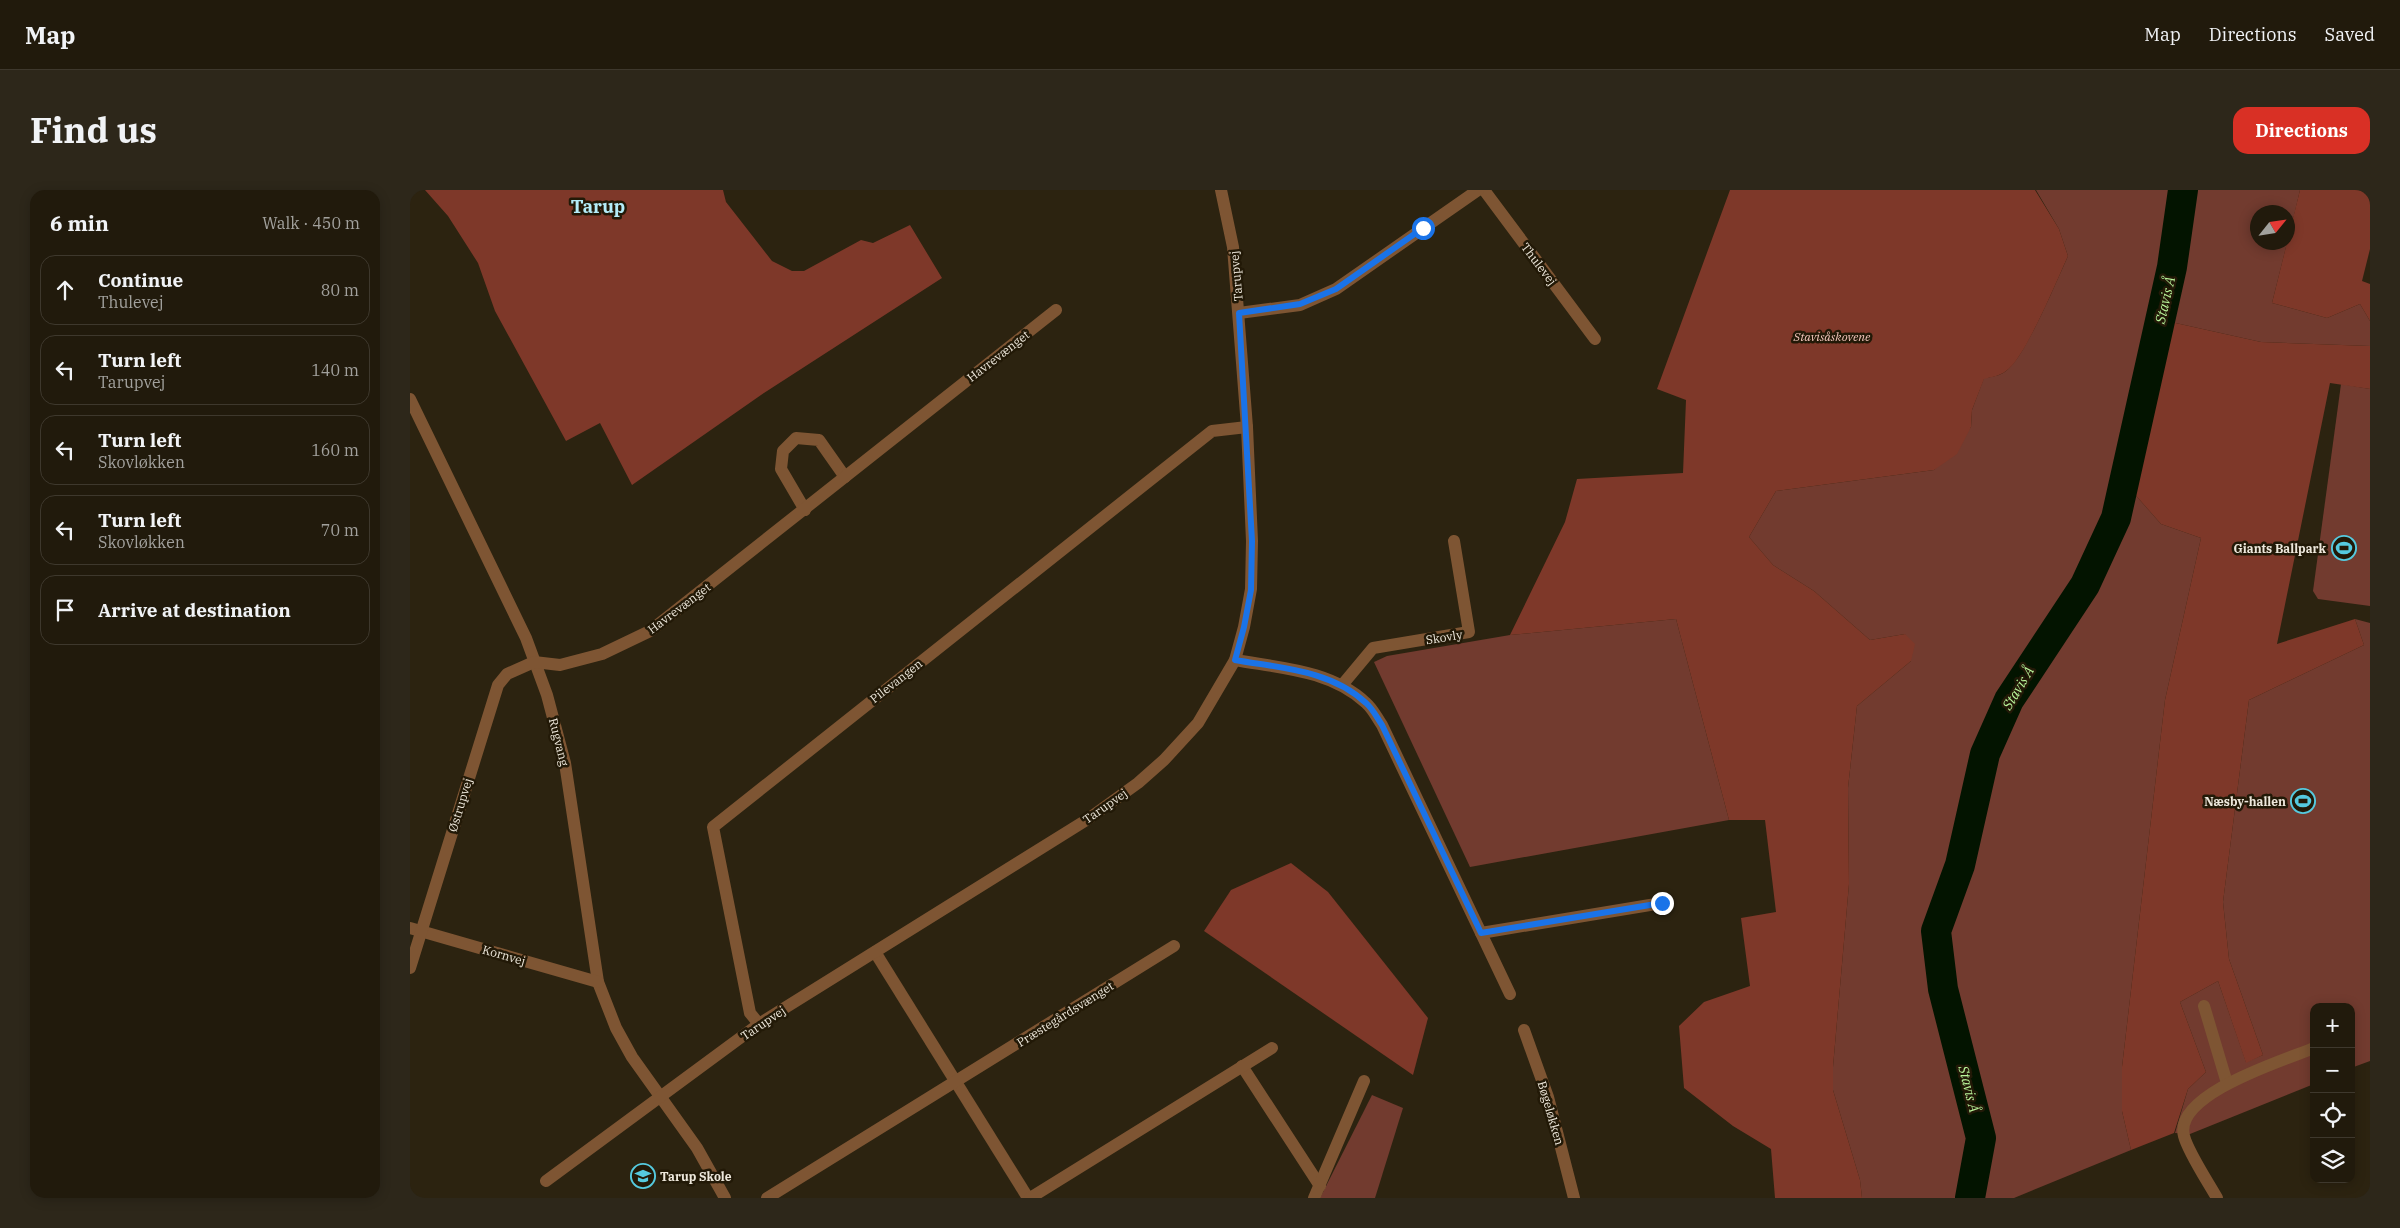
<!DOCTYPE html>
<meta charset="utf-8">
<style>
:root{--surface:#211a0c;--page:#2d271a;--text:#f1f3f6;--muted:#a2a19d;--line:#3e382d;--accent:#d93025}
body{margin:0;font-family:"IBM Plex Serif",serif;background:var(--page);color:var(--text)}
.controls{position:absolute;right:15px;bottom:15px;display:grid;overflow:hidden;border-radius:10px;box-shadow:0 2px 12px #0003}
.controls button{width:45px;height:45px;display:grid;place-items:center;padding:0;border:0;border-bottom:1px solid var(--line);background:var(--surface);color:var(--text);font:25px sans-serif}
.compass{position:absolute;left:1840px;top:15px;width:45px;height:45px;border-radius:50%;background:var(--surface);box-shadow:0 2px 12px #0003;rotate:60deg}
.stop{position:absolute;width:15px;height:15px;margin:-11px;border:4px solid #1a73e8;border-radius:50%;background:#fff}
.stop.end{background:#1a73e8;border-color:#fff;box-shadow:0 1px 5px #0008}
.list{margin:0;padding:0;list-style:none}
h2{display:flex;justify-content:space-between;align-items:center;height:65px;margin:0;padding:0 20px;font-size:21px}
h2 small{font-size:16px;font-weight:400;color:var(--muted)}
.list li{display:grid;grid-template-columns:32px 1fr auto;gap:15px;align-items:center;box-sizing:border-box;height:70px;margin:0 10px 10px;padding:0 10px;border:1px solid var(--line);border-radius:15px}
.list b{display:block;font-size:19px;white-space:nowrap}
.list p{margin:0;font-size:16px;white-space:nowrap;color:var(--muted)}
.list em{font-size:16px;font-style:normal;color:var(--muted)}
.icon{flex:none;width:28px;height:28px;fill:none;stroke:currentColor;stroke-width:2;stroke-linecap:round;stroke-linejoin:round}
.map{position:relative;flex:none;width:1960px;height:1008px;overflow:hidden;border-radius:15px}
header{display:flex;align-items:center;gap:30px;box-sizing:border-box;height:70px;padding:0 25px;background:var(--surface);border-bottom:1px solid var(--line)}
header strong{font-size:24px}
nav{display:flex;gap:28px;margin-inline-start:auto;font-size:18px}
.intro{display:flex;align-items:center;justify-content:space-between;box-sizing:border-box;height:120px;padding:0 30px}
h1{margin:0;font-size:35px}
.button{padding:12px 22px;border-radius:15px;background:var(--accent);color:#fff;font-size:18px;font-weight:700}
main{display:flex;gap:30px;padding:0 30px}
aside{flex:1;background:var(--surface);border-radius:15px;box-shadow:0 2px 12px #0003}
.map>svg:first-child{display:block}
.green{fill:#723b2f}
.forest{fill:#7e3829}
.lines{fill:none;stroke-linecap:round;stroke-linejoin:round}
.river{stroke:#031400;stroke-width:30}
.minor{stroke:#7e5533;stroke-width:12}
.route{stroke:#1a73e8;stroke-width:6}
.labels{text-anchor:middle;dominant-baseline:central;stroke-width:5;stroke-linejoin:round;paint-order:stroke}
.street-label{font-size:12px;fill:#eee8dc;stroke:#221907}
.park-label{font-size:12px;font-style:italic;fill:#f4c7bd;stroke:#221907}
.poi-label{font-size:12px;font-weight:bold;fill:#eee8dc;stroke:#221907;text-anchor:end}
.water-label{font-size:14px;font-style:italic;fill:#baf59b;stroke:#221907}
.district-label{font-size:18px;font-weight:bold;fill:#b4edf9;stroke:#221907}
</style>
<header>
<strong>Map</strong>
<nav><a>Map</a><a>Directions</a><a>Saved</a></nav>
</header>
<div class="intro"><h1>Find us</h1><a class="button">Directions</a></div>
<main>
<aside>
<h2>6 min<small>Walk · 450 m</small></h2>
<ul class="list">
<li><svg class="icon" aria-label="ahead" viewBox="0 0 24 24"><path d="M12 20V5M6 11l6-6 6 6"/></svg><div><b>Continue</b><p>Thulevej</p></div><em>80 m</em></li>
<li><svg class="icon" aria-label="left" viewBox="0 0 24 24"><path d="M17 20v-9H6M10 6l-5 5 5 5"/></svg><div><b>Turn left</b><p>Tarupvej</p></div><em>140 m</em></li>
<li><svg class="icon" aria-label="left" viewBox="0 0 24 24"><path d="M17 20v-9H6M10 6l-5 5 5 5"/></svg><div><b>Turn left</b><p>Skovløkken</p></div><em>160 m</em></li>
<li><svg class="icon" aria-label="left" viewBox="0 0 24 24"><path d="M17 20v-9H6M10 6l-5 5 5 5"/></svg><div><b>Turn left</b><p>Skovløkken</p></div><em>70 m</em></li>
<li><svg class="icon" aria-label="arrive" viewBox="0 0 24 24"><path d="M6 21V4h12l-3 4 3 4H6"/></svg><div><b>Arrive at destination</b></div></li>
</ul>
</aside>
<div class="map">
<svg width="1960" height="1008" viewBox="0 0 1960 1008">
<rect width="100%" height="100%" fill="#2c2310"/>
<g class="green">
<path d="M 1626,0 L 1890,0 L 1878,51 L 1878,22 L 1848,22 L 1848,52 L 1877,53 L 1862,113 L 1917,128 L 1950,114 L 1960,131 L 1960,156 L 1851,152 L 1761,132 L 1721,300 L 1751,334 L 1791,348 L 1755,510 L 1712,877 L 1712,921 L 1721,960 L 1604,1008 L 1452,1008 L 1450,990 L 1423,900 L 1423,877 L 1439,694 L 1438,598 L 1447,516 L 1501,471 L 1495,444 L 1460,450 L 1404,401 L 1363,375 L 1339,347 L 1366,301 L 1524,280 L 1561,237 L 1562,220 L 1574,188 C 1581,187 1590,186 1596,181 C 1615,168 1647,90 1658,66 L 1649,39 Z"/>
<path d="M 1931,194 L 1960,199 L 1960,416 L 1908,409 L 1903,401 Z"/>
<path d="M 1266,429 L 1319,630 L 1060,677 L 964,472 L 977,466 L 1100,445 Z"/>
<path d="M 1945,429 L 1960,433 L 1960,871 L 1941,878 L 1941,817 L 1904,817 L 1904,894 L 1780,944 L 1765,943 L 1778,899 L 1796,882 L 1770,812 L 1808,791 L 1836,872 L 1853,865 L 1819,769 L 1813,712 L 1839,510 L 1954,455 Z"/>
<path d="M 962,905 L 993,918 L 965,1008 L 910,1008 Z"/>
</g>
<g class="forest">
<path d="M 15,0 L 313,0 L 316,12 L 362,71 L 382,81 L 394,81 L 451,50 L 463,53 L 500,35 L 532,88 L 351,205 L 222,295 L 190,233 L 156,251 L 85,121 L 68,73 L 38,26 Z"/>
<path d="M 1320,0 L 1625,0 L 1649,39 L 1658,66 C 1647,90 1615,169 1596,181 C 1590,186 1581,187 1574,189 L 1562,220 L 1561,237 L 1547,264 L 1524,280 L 1366,301 L 1339,347 L 1363,375 L 1404,401 L 1460,450 L 1495,444 L 1505,454 L 1501,471 L 1447,516 L 1438,598 L 1439,694 L 1423,877 L 1423,900 L 1450,990 L 1452,1008 L 1365,1008 L 1361,959 L 1323,936 L 1274,898 L 1269,836 L 1294,812 L 1340,796 L 1331,728 L 1366,722 L 1355,630 L 1319,630 L 1266,429 L 1100,445 L 1155,332 L 1167,289 L 1273,283 L 1276,210 L 1247,199 Z"/>
<path d="M 1890,0 L 1960,0 L 1960,59 L 1952,91 L 1960,94 L 1960,131 L 1950,114 L 1917,128 L 1862,113 Z"/>
<path d="M 1761,132 L 1851,152 L 1960,156 L 1960,199 L 1920,193 L 1867,454 L 1945,429 L 1954,455 L 1839,510 L 1813,712 L 1819,769 L 1853,865 L 1836,873 L 1808,791 L 1770,812 L 1796,882 L 1778,899 L 1764,943 L 1721,960 L 1712,921 L 1712,877 L 1755,510 L 1791,348 L 1751,334 L 1721,300 L 1719,268 L 1749,136 Z"/>
<path d="M 881,673 L 918,702 L 1018,828 L 1003,885 L 794,741 L 821,700 Z"/>
</g>
<g class="lines">
<path class="river" d="M 1560,1008 L 1571,948 L 1533,799 L 1526,741 L 1550,675 L 1575,564 L 1599,510 L 1675,395 L 1706,328 L 1762,77 L 1773,0"/>
<g class="minor">
<path d="M 1074,0 L 1185,149"/>
<path d="M 829,123 L 890,115 L 926,99 L 1068,0"/>
<path d="M 0,209 L 116,448 L 137,505 L 155,573 L 188,792 L 206,838 L 222,867 L 287,958 L 315,1008"/>
<path d="M 395,320 L 371,279 L 373,261 L 386,248 L 409,250 L 435,287"/>
<path d="M 825,470 C 870,478 921,480 956,513 C 963,519 967,528 972,535 L 1100,804"/>
<path d="M 933,494 L 963,458 L 1059,442 L 1044,351"/>
<path d="M 0,738 L 188,792"/>
<path d="M 1071,743 L 1252,713"/>
<path d="M 465,762 L 618,1008"/>
<path d="M 0,778 L 88,495 L 97,484 L 124,472 L 150,475 L 192,464 L 240,441 L 646,120"/>
<path d="M 1794,816 L 1817,893"/>
<path d="M 349,834 L 340,823 L 303,637 L 802,241 L 837,237"/>
<path d="M 1114,840 L 1138,907 L 1164,1008"/>
<path d="M 832,876 L 910,996"/>
<path d="M 136,991 L 349,834 L 678,629 L 728,593 L 754,570 L 788,533 L 825,470 L 834,437 L 841,399 L 842,351 L 837,237 L 823,57 L 811,0"/>
<path d="M 357,1008 L 764,756"/>
<path d="M 620,1008 L 862,858"/>
<path d="M 904,1008 L 954,891"/>
<path d="M 1807,1008 C 1798,992 1778,962 1774,946 C 1763,904 1875,870 1904,858"/>
</g>
</g>
<g class="lines">
<path class="route" d="M 1013,38 L 926,99 L 890,114 L 829,123 L 842,351 L 841,400 L 834,437 L 825,470 C 870,478 921,480 956,513 C 963,519 967,528 972,535 L 1071,743 L 1252,713"/>
</g>
<defs>
<symbol id="stadium-ring" viewBox="-11 -11 22 22"><circle r="9.5" fill="#221907" stroke="#55cadf" stroke-width="1.5"/><path d="M0-5a6.5 5 0 1 0 0 10a6.5 5 0 1 0 0-10ZM-3.5-1.8h7v3.6h-7Z" fill="#55cadf"/></symbol>
<symbol id="school-ring" viewBox="-11 -11 22 22"><circle r="9.5" fill="#221907" stroke="#55cadf" stroke-width="1.5"/><path d="M0-5L7-2L0 1L-7-2ZM-4 1L0 2.5L4 1V4Q0 6-4 4Z" fill="#55cadf"/></symbol>
</defs>
<g fill-rule="evenodd">
<use href="#stadium-ring" x="1920" y="344" width="28" height="28"/>
<use href="#stadium-ring" x="1879" y="597" width="28" height="28"/>
<use href="#school-ring" x="219" y="972" width="28" height="28"/>
</g>
<g class="labels">
<g class="street-label">
<text transform="translate(1129 74) rotate(53)">Thulevej</text>
<text transform="translate(826 86) rotate(-95)">Tarupvej</text>
<text transform="translate(588 166) rotate(-38)">Havrevænget</text>
<text transform="translate(269 418) rotate(-37)">Havrevænget</text>
<text transform="translate(1034 447) rotate(-9)">Skovly</text>
<text transform="translate(486 491) rotate(-38)">Pilevangen</text>
<text transform="translate(149 552) rotate(76)">Rugvang</text>
<text transform="translate(50 615) rotate(-73)">Østrupvej</text>
<text transform="translate(695 616) rotate(-35)">Tarupvej</text>
<text transform="translate(94 765) rotate(16)">Kornvej</text>
<text transform="translate(655 824) rotate(-32)">Præstegårdsvænget</text>
<text transform="translate(353 833) rotate(-34)">Tarupvej</text>
<text transform="translate(1141 923) rotate(74)">Bøgeløkken</text>
</g>
<g class="park-label">
<text x="1422" y="146">Stavisåskovene</text>
</g>
<g class="poi-label">
<text x="1916" y="358">Giants Ballpark</text>
<text x="1876" y="611">Næsby-hallen</text>
<text x="250" y="986" text-anchor="start">Tarup Skole</text>
</g>
<g class="water-label">
<text transform="translate(1755 110) rotate(-77)">Stavis Å</text>
<text transform="translate(1608 498) rotate(-59)">Stavis Å</text>
<text transform="translate(1559 899) rotate(76)">Stavis Å</text>
</g>
<g class="district-label">
<text x="188" y="16">Tarup</text>
</g>
</g>
</svg>
<div class="controls">
<button>+</button>
<button>−</button>
<button><svg class="icon" aria-label="locate" viewBox="0 0 24 24"><circle cx="12" cy="12" r="6"/><path d="M12 2v4M12 18v4M2 12h4M18 12h4"/></svg></button>
<button><svg class="icon" aria-label="layers" viewBox="0 0 24 24"><path d="M12 4l9 5-9 5-9-5zM3 14l9 5 9-5"/></svg></button>
</div>
<svg class="compass" viewBox="-18 -18 36 36"><path d="M0-13l5 13h-10z" fill="#e53935"/><path d="M0 13l5-13h-10z" fill="#a2a19d"/></svg>
<div class="stop" style="left:1013px;top:38px"></div>
<div class="stop end" style="left:1252px;top:713px"></div>
</div>
</main>
